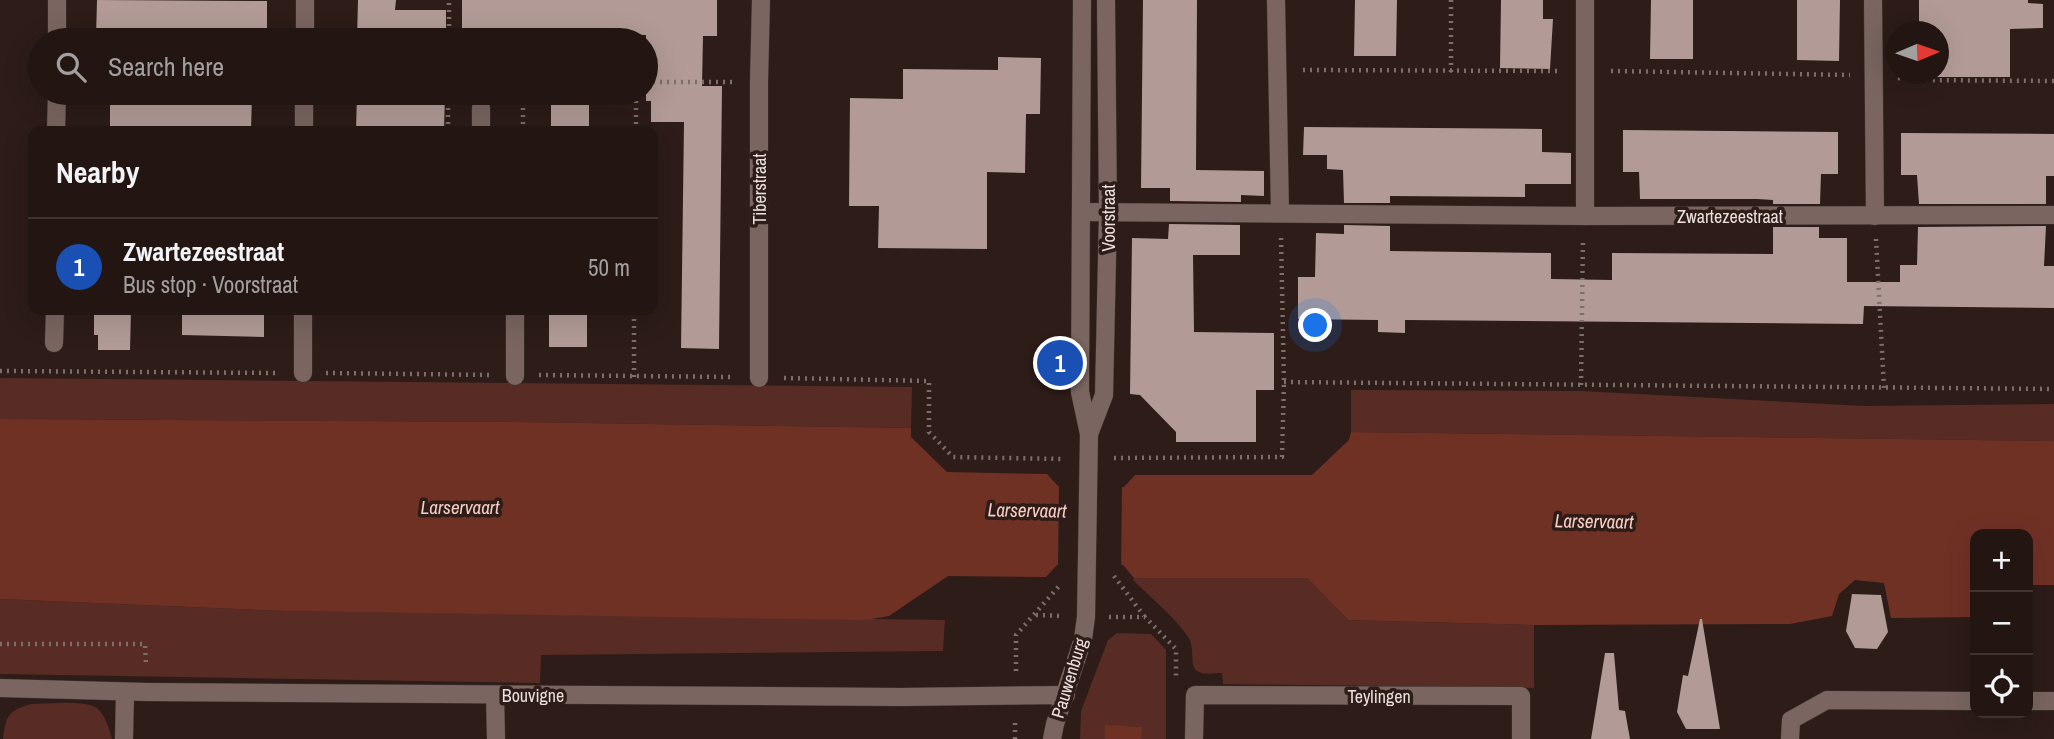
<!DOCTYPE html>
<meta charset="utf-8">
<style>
:root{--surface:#221512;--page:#2e2220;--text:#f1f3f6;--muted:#a29f9f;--line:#3f3432;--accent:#7c3aed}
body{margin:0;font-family:"Archivo Narrow",sans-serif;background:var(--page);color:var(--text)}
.controls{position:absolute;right:21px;bottom:21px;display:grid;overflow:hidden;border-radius:14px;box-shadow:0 7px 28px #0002}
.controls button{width:63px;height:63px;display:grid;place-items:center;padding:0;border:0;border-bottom:2px solid var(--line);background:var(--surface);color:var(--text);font:35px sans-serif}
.compass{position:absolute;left:1886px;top:21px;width:63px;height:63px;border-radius:50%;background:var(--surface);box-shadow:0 7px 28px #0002;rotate:88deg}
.you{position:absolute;left:1316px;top:326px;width:24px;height:24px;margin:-18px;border:5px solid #fff;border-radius:50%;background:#1a73e8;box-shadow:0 0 0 10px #1a73e833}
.badge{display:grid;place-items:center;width:46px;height:46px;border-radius:50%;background:var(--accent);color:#fff;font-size:23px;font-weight:700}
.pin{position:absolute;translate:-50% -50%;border:4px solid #fff;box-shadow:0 2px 7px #0006}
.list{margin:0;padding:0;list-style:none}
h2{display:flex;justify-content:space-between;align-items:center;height:91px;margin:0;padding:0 28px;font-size:30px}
h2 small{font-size:23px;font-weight:400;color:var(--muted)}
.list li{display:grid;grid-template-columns:46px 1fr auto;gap:21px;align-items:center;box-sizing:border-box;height:98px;padding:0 28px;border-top:2px solid var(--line)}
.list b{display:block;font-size:26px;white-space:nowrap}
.list p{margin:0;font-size:23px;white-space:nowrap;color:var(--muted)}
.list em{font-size:23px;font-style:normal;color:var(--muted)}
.icon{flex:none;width:38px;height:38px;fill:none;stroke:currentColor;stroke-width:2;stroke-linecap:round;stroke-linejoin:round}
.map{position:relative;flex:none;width:2054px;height:739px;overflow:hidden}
.search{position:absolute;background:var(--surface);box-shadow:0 7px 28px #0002;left:28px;top:28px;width:630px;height:77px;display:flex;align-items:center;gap:18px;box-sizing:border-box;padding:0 24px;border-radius:38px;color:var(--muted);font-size:26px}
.panel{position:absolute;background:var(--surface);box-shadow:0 7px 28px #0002;left:28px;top:126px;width:630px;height:189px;border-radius:14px}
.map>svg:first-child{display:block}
.green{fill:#582c24}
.water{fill:#703125}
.pier{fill:#2d1c18}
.building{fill:#b29b96}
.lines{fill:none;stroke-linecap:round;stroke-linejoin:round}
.minor-casing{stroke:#433634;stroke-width:19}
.path{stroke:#7c6e6a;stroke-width:4.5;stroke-dasharray:2 5;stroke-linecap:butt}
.minor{stroke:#7a6560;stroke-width:18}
.labels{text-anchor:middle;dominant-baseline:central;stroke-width:7;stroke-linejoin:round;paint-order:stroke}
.street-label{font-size:18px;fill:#ebdfdc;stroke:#2d1c18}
.water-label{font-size:19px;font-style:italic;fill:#f6ccc3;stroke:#2d1c18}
</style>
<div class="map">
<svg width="2054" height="739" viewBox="0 0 2054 739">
<rect width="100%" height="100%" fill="#2d1c18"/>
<g class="green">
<path d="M 0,378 L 912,387 L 911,428 L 517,422 L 0,419 Z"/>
<path d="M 1351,390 L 1582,391 L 1863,406 L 2054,404 L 2054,441 L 1351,432 Z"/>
<path d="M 1134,578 L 1307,578 L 1348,620 L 1534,625 L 1534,688 L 1223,684 L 1222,673 C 1214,673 1201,676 1195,669 C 1190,662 1195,647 1188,637 C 1174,616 1151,598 1133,580 Z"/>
<path d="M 0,599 L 285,611 L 945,620 L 943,651 L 541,655 L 540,683 L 0,674 Z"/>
<path d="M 1117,633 L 1151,634 L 1166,650 L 1166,739 L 1141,739 L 1141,727 L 1105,726 L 1105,739 L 1080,739 L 1081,711 L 1108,640 Z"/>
<path d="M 31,704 C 46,704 87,699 98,709 C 106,716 109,729 112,739 L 3,739 C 6,715 8,711 31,704 Z"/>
</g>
<g class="water">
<path d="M 0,419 L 517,422 L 911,428 L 911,437 L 947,472 L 1047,474 L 1058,486 L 1124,487 L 1135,475 L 1312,475 L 1349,440 L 1351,432 L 2054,441 L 2054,585 L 2029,585 L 2028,594 L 2028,534 L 1975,534 L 1975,617 L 1891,618 L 1884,583 L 1855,580 L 1839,594 L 1832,616 L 1790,624 L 1534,625 L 1348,620 L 1307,578 L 1134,578 L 1123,565 L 1057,565 L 1046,577 L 948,576 L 889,616 L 866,620 L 285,611 L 0,599 Z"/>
<path d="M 1105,725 L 1142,727 L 1141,739 L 1105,739 Z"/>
</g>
<path class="pier" d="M 1059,482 L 1122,483 L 1121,570 L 1058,569 Z"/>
<g class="building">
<path d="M 97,0 L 267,1 L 267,39 L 96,38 Z"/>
<path d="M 358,0 L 396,0 L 395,10 L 446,10 L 446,40 L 357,40 Z"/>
<path d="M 462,0 L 717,0 L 717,36 L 703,36 L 702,86 L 722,86 L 719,349 L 681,348 L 684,122 L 651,122 L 651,101 L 646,101 L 646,35 L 462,33 Z"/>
<path d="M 1143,0 L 1197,0 L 1196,170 L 1264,171 L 1264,196 L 1241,195 L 1241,202 L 1170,201 L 1170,188 L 1141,188 Z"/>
<path d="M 1355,0 L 1397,0 L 1396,56 L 1354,56 Z"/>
<path d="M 1501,0 L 1543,0 L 1543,19 L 1553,19 L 1550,69 L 1500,68 Z"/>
<path d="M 1651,0 L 1693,0 L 1693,59 L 1650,59 Z"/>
<path d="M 1797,0 L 1840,0 L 1839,61 L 1797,60 Z"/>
<path d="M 1919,0 L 2028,0 L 2028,3 L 2043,4 L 2043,28 L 2010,29 L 2010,77 L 1919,77 L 1919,74 L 1938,74 L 1938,32 L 1919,32 Z"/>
<path d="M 998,57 L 1041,58 L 1040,114 L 1026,114 L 1025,173 L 987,172 L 987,249 L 878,248 L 879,206 L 849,206 L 850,98 L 903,99 L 903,69 L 998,70 Z"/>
<path d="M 110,93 L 252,93 L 251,131 L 110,131 Z"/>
<path d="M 357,93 L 445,93 L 444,131 L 356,131 Z"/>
<rect x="551" y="93" width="38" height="38"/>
<path d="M 1304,127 L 1542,129 L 1542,152 L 1571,153 L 1571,184 L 1525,184 L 1525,197 L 1390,196 L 1390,203 L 1344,203 L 1343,170 L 1327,169 L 1327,155 L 1303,155 Z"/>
<path d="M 1623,130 L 1838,132 L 1838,174 L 1821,174 L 1820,204 L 1773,204 L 1773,200 L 1757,199 L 1640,199 L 1639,172 L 1623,172 Z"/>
<path d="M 1901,133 L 2054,134 L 2054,176 L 2046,176 L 2046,204 L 1919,204 L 1917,175 L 1901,175 Z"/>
<path d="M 1169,224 L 1240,225 L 1240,255 L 1193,255 L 1194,332 L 1274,333 L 1274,390 L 1256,390 L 1256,442 L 1176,442 L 1176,432 L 1140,395 L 1130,394 L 1132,238 L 1168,239 Z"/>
<path d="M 1344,225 L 1390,226 L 1390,251 L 1551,253 L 1551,279 L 1612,280 L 1612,253 L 1773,254 L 1773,227 L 1819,227 L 1819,238 L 1847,238 L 1847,282 L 1900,282 L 1900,265 L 1917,265 L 1918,227 L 2046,226 L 2044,266 L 2054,266 L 2054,308 L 1864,306 L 1863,324 L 1405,320 L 1405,333 L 1378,332 L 1378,320 L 1298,319 L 1298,277 L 1315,277 L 1316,233 L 1344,234 Z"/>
<path d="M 94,310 L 131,310 L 130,350 L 98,350 L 98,335 L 94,335 Z"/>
<path d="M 182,310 L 264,310 L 264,337 L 182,335 Z"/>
<rect x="549" y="310" width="38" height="37"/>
<path d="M 1852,594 L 1881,595 L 1888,632 L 1877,649 L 1855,648 L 1846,631 Z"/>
<path d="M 1700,619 L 1702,619 L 1720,729 L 1686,729 L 1677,712 L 1683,675 L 1688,676 Z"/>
<path d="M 1605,653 L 1614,653 L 1619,710 L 1625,711 L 1630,739 L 1591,739 Z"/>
</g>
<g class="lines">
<defs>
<g id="minor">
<path d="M 1276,0 L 1280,213"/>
<path d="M 1585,0 L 1585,216"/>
<path d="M 1873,0 L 1875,216"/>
<path d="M 57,40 L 57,0"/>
<path d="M 305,40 L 305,0"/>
<path d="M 56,131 L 57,93"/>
<path d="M 304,131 L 304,93"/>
<path d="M 481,131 L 481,108"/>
<path d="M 1082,212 L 1585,216 L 2054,215"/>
<path d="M 303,310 L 303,373"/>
<path d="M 515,310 L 515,376"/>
<path d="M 54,343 L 55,310"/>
<path d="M 759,378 L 759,82 L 761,0"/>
<path d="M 1089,434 L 1104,395 L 1108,213 L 1106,0"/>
<path d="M 0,688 L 147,692 L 900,697 L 1066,695"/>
<path d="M 495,695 L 496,739"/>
<path d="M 2028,701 L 2054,701"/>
<path d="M 124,739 L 125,692"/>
<path d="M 1052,739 L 1055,724 L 1083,639 L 1086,617 L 1089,434 L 1080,392 L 1082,0"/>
<path d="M 1194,739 L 1195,695 L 1521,696 L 1521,739"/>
<path d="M 1790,739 L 1791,720 L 1827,700 L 1975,701"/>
</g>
</defs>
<use href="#minor" class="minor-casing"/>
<g class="path">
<path d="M 449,40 L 449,0"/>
<path d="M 1303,70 L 1560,71"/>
<path d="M 1611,71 L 1850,75"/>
<path d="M 1451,72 L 1451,0"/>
<path d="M 1898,78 L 1916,80 L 2054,81"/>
<path d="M 646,82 L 733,82"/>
<path d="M 448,131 L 448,93"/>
<path d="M 523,131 L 523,93"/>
<path d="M 636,131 L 636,93"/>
<path d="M 1876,239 L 1884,388"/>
<path d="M 0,371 L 278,373"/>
<path d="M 326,373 L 492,375"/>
<path d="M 539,375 L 733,377"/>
<path d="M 634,377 L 634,310"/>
<path d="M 784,378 L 929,381 L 929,432 L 953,457 L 1063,459"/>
<path d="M 1284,382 L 2054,389"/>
<path d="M 1581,385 L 1583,239"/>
<path d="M 1114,458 L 1282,457 L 1284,382 L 1281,238"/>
<path d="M 1114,576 L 1144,616"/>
<path d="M 1036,615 L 1062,616"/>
<path d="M 1109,617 L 1145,617 L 1176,649 L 1176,679"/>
<path d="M 0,644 L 145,644 L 146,667"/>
<path d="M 1016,671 L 1016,635 L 1060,585"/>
<path d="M 1015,739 L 1015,719"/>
</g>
<use href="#minor" class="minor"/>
</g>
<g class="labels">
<g class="street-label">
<text transform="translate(759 189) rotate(-90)">Tiberstraat</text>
<text x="1730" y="216">Zwartezeestraat</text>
<text transform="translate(1108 218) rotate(-90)">Voorstraat</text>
<text transform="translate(1069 678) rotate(-73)">Pauwenburg</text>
<text x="533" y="695">Bouvigne</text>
<text x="1379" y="696">Teylingen</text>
</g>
<g class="water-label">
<text x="460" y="507">Larservaart</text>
<text transform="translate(1027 510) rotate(1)">Larservaart</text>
<text transform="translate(1594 521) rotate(1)">Larservaart</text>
</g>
</g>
</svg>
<div class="controls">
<button>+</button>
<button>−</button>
<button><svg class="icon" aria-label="locate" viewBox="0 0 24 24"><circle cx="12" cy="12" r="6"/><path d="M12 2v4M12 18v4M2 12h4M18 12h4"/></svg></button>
</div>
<svg class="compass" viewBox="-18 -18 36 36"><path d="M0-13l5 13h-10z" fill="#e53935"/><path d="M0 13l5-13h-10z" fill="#a29f9f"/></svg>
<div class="you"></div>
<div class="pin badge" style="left:1060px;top:363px;background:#1a4fb4">1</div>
<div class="search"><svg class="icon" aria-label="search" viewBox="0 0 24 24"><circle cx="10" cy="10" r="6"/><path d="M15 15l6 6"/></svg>Search here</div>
<section class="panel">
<h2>Nearby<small></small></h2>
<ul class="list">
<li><span class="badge" style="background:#1a4fb4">1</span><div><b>Zwartezeestraat</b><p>Bus stop · Voorstraat</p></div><em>50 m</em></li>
</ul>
</section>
</div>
